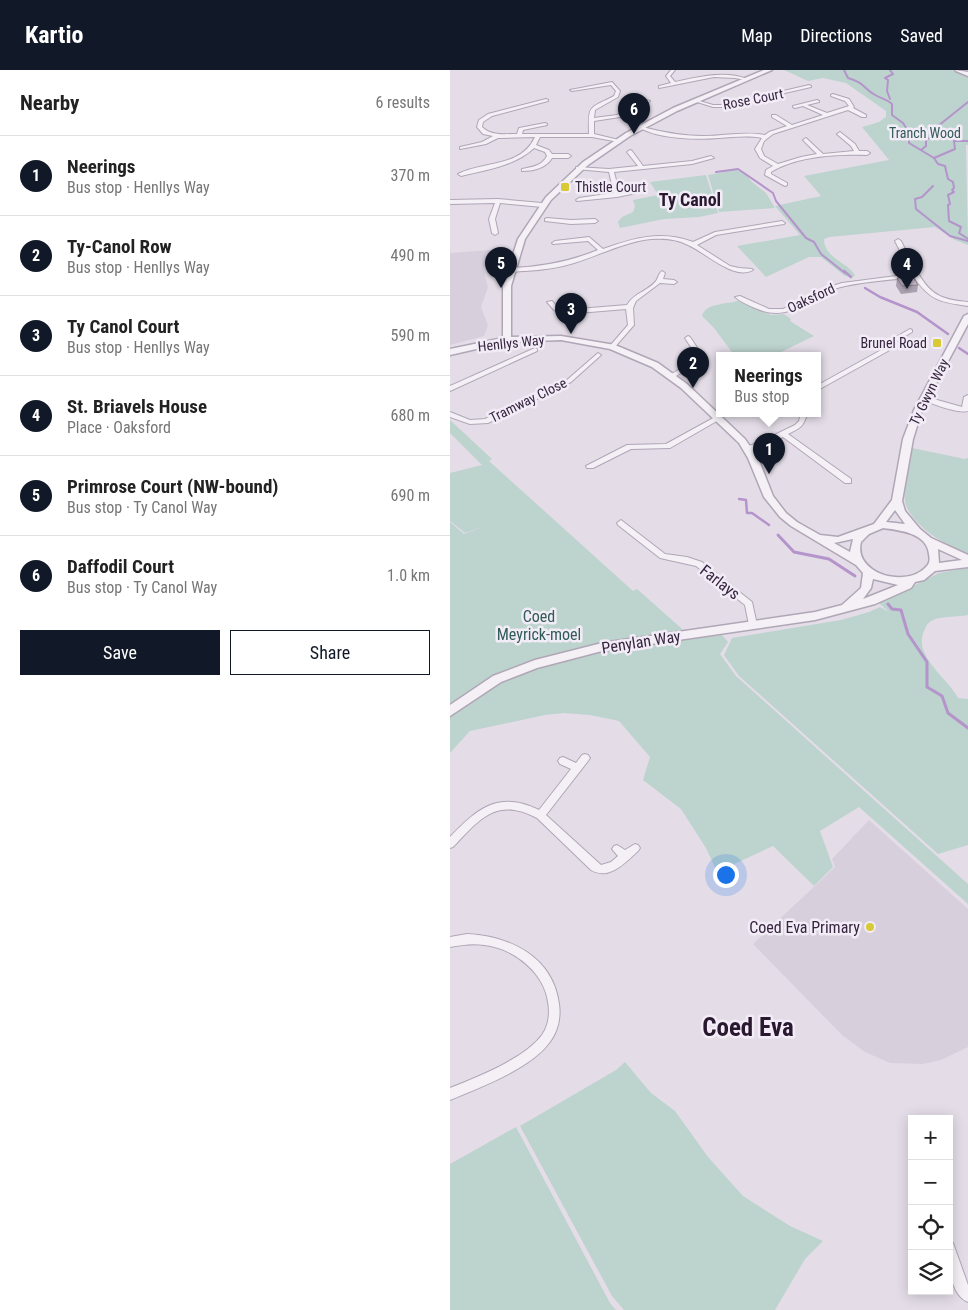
<!DOCTYPE html>
<meta charset="utf-8">
<style>
:root{--surface:#fff;--page:#f6f6f6;--text:#222;--muted:#767676;--line:#e0e0e0;--accent:#111827}
body{margin:0;font-family:"Roboto Condensed",sans-serif;background:var(--page);color:var(--text)}
.controls{position:absolute;right:15px;bottom:15px;display:grid;overflow:hidden;border-radius:0px;box-shadow:0 2px 12px #0003}
.controls button{width:45px;height:45px;display:grid;place-items:center;padding:0;border:0;border-bottom:1px solid var(--line);background:var(--surface);color:var(--text);font:25px sans-serif}
.you{position:absolute;left:275px;top:804px;width:18px;height:18px;margin:-12px;border:4px solid #fff;border-radius:50%;background:#1a73e8;box-shadow:0 0 0 8px #1a73e833}
.badge{display:grid;place-items:center;width:32px;height:32px;border-radius:50%;background:var(--accent);color:#fff;font-size:16px;font-weight:700}
.pin{position:absolute;translate:-50% -41px;filter:drop-shadow(0 1px 2px #0008)}
.pin::after{content:'';position:absolute;top:26px;width:18px;height:15px;background:inherit;clip-path:polygon(0 0,100% 0,50% 100%)}
.popup{position:absolute;left:266px;top:282px;width:105px;height:65px;box-sizing:border-box;display:grid;place-content:center;border-radius:0px;background:var(--surface);filter:drop-shadow(0 1px 4px #0005);font-size:16px;white-space:nowrap;color:var(--muted)}
.popup b{font-size:19px;color:var(--text)}
.popup::after{content:'';position:absolute;left:50%;top:100%;margin-left:-10px;border:10px solid transparent;border-top-color:var(--surface)}
.list{margin:0;padding:0;list-style:none}
h2{display:flex;justify-content:space-between;align-items:center;height:65px;margin:0;padding:0 20px;font-size:21px}
h2 small{font-size:16px;font-weight:400;color:var(--muted)}
.list li{display:grid;grid-template-columns:32px 1fr auto;gap:15px;align-items:center;box-sizing:border-box;height:80px;padding:0 20px;border-top:1px solid var(--line)}
.list b{display:block;font-size:19px;white-space:nowrap}
.list p{margin:0;font-size:16px;white-space:nowrap;color:var(--muted)}
.list em{font-size:16px;font-style:normal;color:var(--muted)}
.actions{display:flex;gap:10px;padding:15px 20px}
.actions a{flex:1;padding:11px 0;border:1px solid var(--accent);border-radius:0px;text-align:center;font-size:18px;color:var(--accent)}
.actions .main{background:var(--accent);color:#fff}
.icon{flex:none;width:28px;height:28px;fill:none;stroke:currentColor;stroke-width:2;stroke-linecap:round;stroke-linejoin:round}
.map{position:relative;flex:none;width:518px;height:1240px;overflow:hidden}
header{display:flex;align-items:center;gap:30px;box-sizing:border-box;height:70px;padding:0 25px;background:var(--accent);color:#fff}
header strong{font-size:24px}
nav{display:flex;gap:28px;margin-inline-start:auto;font-size:18px}
main{display:flex}
aside{flex:1;background:var(--surface)}
.map>svg:first-child{display:block}
.built{fill:#d8cfdd}
.green{fill:#bdd3ce}
.lines{fill:none;stroke-linecap:round;stroke-linejoin:round}
.stream-far2{stroke:#b494cb;stroke-width:2}
.stream-far1{stroke:#b494cb;stroke-width:2.5}
.stream{stroke:#b494cb;stroke-width:3}
.minor-casing{stroke:#b0a6b6;stroke-width:2}
.tertiary-casing{stroke:#b0a6b6;stroke-width:3}
.minor{fill:#f4f0f6;fill-rule:evenodd}
.tertiary{fill:#f4f0f6;fill-rule:evenodd}
.wall{fill:#aaa0af}
.building{fill:#c6bacb;stroke:#8b828e}
.poi-dot{fill:#d8c936;stroke:#f2ecf6;stroke-width:2}
.labels{text-anchor:middle;dominant-baseline:central;stroke-width:5;stroke-linejoin:round;paint-order:stroke}
.far-street-label{font-size:14px;fill:#372540;stroke:#f2ecf6}
.far-park-label{font-size:14px;fill:#315c57;stroke:#f2ecf6}
.far-poi-label{font-size:14px;fill:#372540;stroke:#f2ecf6;text-anchor:start}
.street-label{font-size:16px;fill:#372540;stroke:#f2ecf6}
.park-label{font-size:16px;fill:#315c57;stroke:#f2ecf6}
.poi-label{font-size:16px;fill:#372540;stroke:#f2ecf6;text-anchor:end}
.far-district-label{font-size:18px;font-weight:bold;fill:#291830;stroke:#f2ecf6}
.near-district-label{font-size:25px;font-weight:bold;fill:#291830;stroke:#f2ecf6}
</style>
<header>
<strong>Kartio</strong>
<nav><a>Map</a><a>Directions</a><a>Saved</a></nav>
</header>
<main>
<aside>
<h2>Nearby<small>6 results</small></h2>
<ul class="list">
<li><span class="badge">1</span><div><b>Neerings</b><p>Bus stop · Henllys Way</p></div><em>370 m</em></li>
<li><span class="badge">2</span><div><b>Ty-Canol Row</b><p>Bus stop · Henllys Way</p></div><em>490 m</em></li>
<li><span class="badge">3</span><div><b>Ty Canol Court</b><p>Bus stop · Henllys Way</p></div><em>590 m</em></li>
<li><span class="badge">4</span><div><b>St. Briavels House</b><p>Place · Oaksford</p></div><em>680 m</em></li>
<li><span class="badge">5</span><div><b>Primrose Court (NW-bound)</b><p>Bus stop · Ty Canol Way</p></div><em>690 m</em></li>
<li><span class="badge">6</span><div><b>Daffodil Court</b><p>Bus stop · Ty Canol Way</p></div><em>1.0 km</em></li>
</ul>
<div class="actions"><a class="main">Save</a><a>Share</a></div>
</aside>
<div class="map">
<svg width="518" height="1240" viewBox="0 0 518 1240">
<rect width="100%" height="100%" fill="#e4dde8"/>
<g class="built">
<path d="M 41,180 L 33,198 L 38,217 L 31,237 L 38,255 L 34,266 L 0,275 L 0,183 Z"/>
<path d="M 419,750 L 518,839 L 518,977 L 491,990 L 473,994 L 440,993 L 415,982 L 392,965 L 303,874 L 385,797 L 382,789 Z"/>
</g>
<g class="green">
<path d="M 334,0 L 502,0 L 518,7 L 518,75 L 516,75 L 518,175 L 505,170 L 485,157 L 379,167 L 374,169 C 374,188 397,192 405,205 L 403,207 L 395,206 L 371,187 L 359,187 L 316,207 L 287,176 L 350,165 L 325,136 L 371,126 L 354,106 L 439,90 L 412,57 L 429,52 L 436,47 L 436,41 L 396,13 L 373,8 L 358,11 Z"/>
<path d="M 285,100 L 294,102 L 302,112 L 316,123 L 325,138 L 269,142 L 258,105 Z"/>
<path d="M 256,105 L 268,143 L 249,147 L 214,149 L 170,158 L 168,152 L 172,147 L 183,142 L 185,136 L 183,130 L 208,125 L 200,112 Z"/>
<path d="M 290,230 L 321,245 L 334,244 L 341,249 L 340,251 L 364,266 L 325,285 L 284,285 L 264,258 L 252,246 C 256,232 278,235 290,230 Z"/>
<path d="M 0,350 L 42,389 L 39,391 L 183,521 L 187,519 L 231,558 L 239,568 L 272,565 L 278,572 L 270,584 L 286,606 L 518,814 L 518,834 L 409,737 L 370,761 L 383,797 L 364,816 L 323,776 L 267,802 L 256,778 L 231,739 L 193,710 L 200,687 L 169,651 L 140,645 L 114,643 L 95,645 L 20,661 L 0,683 L 0,452 L 14,464 L 37,455 L 15,463 L 0,451 L 0,403 L 32,395 L 0,363 Z"/>
<path d="M 462,378 L 515,389 L 518,388 L 518,484 C 497,477 459,454 455,431 C 452,415 459,394 462,378 Z"/>
<path d="M 518,498 L 518,545 C 508,547 492,546 483,550 C 479,552 476,555 475,559 C 461,585 497,607 508,628 L 518,629 L 518,775 L 488,784 L 289,606 L 274,585 L 282,568 L 391,550 L 419,542 L 430,537 L 439,542 L 429,533 L 489,503 Z"/>
<path d="M 175,992 L 201,1023 L 225,1041 L 258,1087 L 293,1126 L 340,1156 L 373,1171 L 355,1189 L 325,1240 L 174,1240 L 162,1226 L 70,1056 L 166,1000 Z"/>
<path d="M 66,1057 L 160,1233 L 166,1240 L 0,1240 L 0,1094 Z"/>
</g>
<g class="lines">
<g class="stream-far2">
<path d="M 394,0 L 398,8 C 415,13 413,18 425,25 C 432,29 435,28 442,34 L 442,45 L 453,53 L 458,61 L 453,65 L 459,69 L 459,73 L 484,88 L 488,94 L 495,96 L 498,109 L 503,112 L 504,118 L 502,120 L 504,122 L 498,125 L 500,134 L 498,135 L 499,151 L 511,157 L 509,163 L 518,169"/>
<path d="M 440,0 L 443,4 L 435,8 L 438,10 L 437,21 L 440,29"/>
<path d="M 471,80 L 476,76 L 476,70 L 484,65 L 482,62 L 488,59 L 488,56 L 518,32"/>
<path d="M 484,88 L 505,79 L 504,71 L 518,71"/>
<path d="M 266,102 L 288,99 L 323,123 L 326,131 L 356,168 L 364,172 L 371,184 L 395,203"/>
<path d="M 483,116 L 472,127 L 465,129 L 466,139 L 500,166 L 518,171"/>
</g>
<g class="stream-far1">
<path d="M 394,201 L 401,207"/>
<path d="M 415,218 L 430,227 L 467,242 L 498,264"/>
<path d="M 509,278 L 518,284"/>
<path d="M 289,429 L 296,430 L 297,443 L 302,443 L 319,455"/>
</g>
<g class="stream">
<path d="M 328,465 L 344,482 L 379,489 L 405,506"/>
<path d="M 438,534 L 442,539 L 451,540 L 458,564 L 477,592 L 477,617 L 492,626 L 498,643 L 518,658"/>
</g>
<defs>
<g id="minor">
<path d="M 221,0 L 225,0 L 220,6 L 225,12 C 248,7 275,0 297,9 L 295,10 L 285,8 L 264,7 L 209,18 L 209,16 L 221,13 L 216,6 Z"/>
<path d="M 162,12 L 170,21 L 168,27 L 145,40 L 144,48 L 167,45 L 196,30 L 200,31 L 170,47 L 144,51 L 144,64 L 169,70 L 169,72 L 142,67 L 90,67 L 86,75 L 99,80 L 102,84 L 118,84 L 121,86 L 118,88 L 102,88 C 96,98 84,101 72,101 L 72,99 C 82,97 92,96 97,86 L 95,82 L 84,78 C 65,96 36,100 11,106 L 8,104 C 33,91 71,98 85,67 L 48,68 L 36,74 L 10,79 L 10,77 L 32,72 L 43,66 L 33,64 L 27,57 L 29,50 L 38,44 L 96,29 L 98,30 L 98,31 L 42,46 L 33,52 L 32,57 C 41,66 54,64 67,64 L 69,58 L 95,53 L 97,54 L 97,55 L 73,60 L 72,64 L 139,64 C 138,34 139,39 164,26 L 166,21 L 161,15 L 122,21 L 120,20 Z"/>
<path d="M 359,15 L 361,16 L 361,17 L 274,37 L 263,37 L 244,31 L 246,30 L 263,35 L 274,35 Z"/>
<path d="M 383,24 L 399,29 L 404,37 L 403,38 L 416,45 L 416,47 L 412,47 L 398,40 L 323,64 L 314,71 L 311,79 L 314,86 L 328,94 L 351,87 L 367,84 L 353,70 L 356,68 L 373,84 L 404,81 L 401,76 L 388,65 L 387,64 L 390,62 L 405,74 L 409,81 L 417,81 L 420,83 L 417,85 C 387,84 347,86 321,102 L 321,104 L 337,113 L 337,115 L 335,116 L 315,105 L 316,100 L 323,96 L 310,88 L 305,79 L 312,68 C 298,65 283,67 269,68 C 246,70 210,69 190,58 L 192,57 C 212,62 232,66 253,66 C 274,66 294,61 315,65 L 319,62 L 337,56 L 322,47 L 322,45 L 326,45 L 342,55 L 373,45 L 353,36 L 345,38 L 343,37 L 343,36 L 367,30 L 369,31 L 369,32 L 357,35 L 377,43 L 399,36 L 395,31 L 381,26 L 381,25 Z"/>
<path d="M 180,80 L 182,81 L 193,96 L 242,91 L 261,86 L 264,88 L 242,94 L 164,102 L 169,122 L 189,119 L 192,121 L 191,122 L 167,127 L 127,131 L 126,130 L 129,128 L 164,123 L 159,102 L 126,99 L 126,97 L 159,99 L 188,96 L 177,82 Z"/>
<path d="M 48,129 L 92,133 L 95,135 L 92,137 L 50,133 L 45,149 L 48,163 L 45,165 L 42,163 L 39,149 L 45,133 L 0,134 L 0,130 Z"/>
<path d="M 97,148 L 121,150 L 145,149 L 148,151 L 145,153 L 121,154 L 95,151 L 95,149 Z"/>
<path d="M 332,151 L 335,153 L 334,154 L 266,165 L 247,175 L 280,196 L 289,198 L 302,199 L 303,200 C 284,211 255,182 238,175 C 227,169 214,168 201,169 C 174,172 150,185 124,193 C 108,198 92,200 75,201 C 69,201 62,203 57,200 L 60,198 C 92,197 118,192 148,180 L 138,171 L 103,174 L 102,173 L 105,171 L 139,167 L 153,179 C 183,168 212,160 243,172 L 265,162 Z"/>
<path d="M 448,169 L 451,171 C 459,187 472,217 488,225 C 497,230 508,231 518,232 L 518,236 C 491,232 480,231 464,207 C 442,210 418,211 395,216 C 360,223 343,255 305,238 C 298,235 291,232 285,227 L 290,226 L 319,239 L 333,239 L 376,218 L 392,213 L 462,204 L 445,171 Z"/>
<path d="M 212,201 L 215,203 L 213,209 L 224,210 L 227,212 L 224,214 L 210,213 L 186,231 L 183,238 L 184,255 L 164,278 L 162,279 L 159,277 L 178,255 L 176,239 L 116,244 L 104,240 L 97,232 L 102,231 L 108,238 L 116,240 L 177,235 C 185,222 197,222 206,211 C 209,207 208,204 212,201 Z"/>
<path d="M 460,259 L 462,260 L 462,262 L 442,274 L 438,281 L 368,320 L 368,315 L 433,279 L 437,272 Z"/>
<path d="M 238,266 L 240,267 L 254,288 L 251,292 L 224,307 L 220,307 L 220,305 L 248,288 L 235,268 Z"/>
<path d="M 85,278 L 87,279 L 87,281 L 0,321 L 0,316 Z"/>
<path d="M 148,283 L 151,285 L 150,286 L 121,312 L 38,353 L 20,354 L 0,347 L 0,342 L 20,350 L 35,349 L 117,310 Z"/>
<path d="M 518,325 L 518,341 C 509,344 478,333 470,328 L 473,326 L 512,337 L 514,327 Z"/>
<path d="M 351,343 L 357,343 C 354,357 350,358 338,364 L 401,409 L 401,413 L 395,413 L 333,367 L 314,377 L 298,381 L 295,381 L 295,377 L 308,373 L 345,355 L 349,351 Z"/>
<path d="M 267,346 L 271,346 L 272,348 L 220,378 L 181,379 L 143,398 L 137,398 L 136,396 L 177,375 L 216,374 Z"/>
<path d="M 171,450 L 215,484 L 237,487 L 252,492 L 302,532 L 307,555 L 306,557 L 303,558 L 299,555 L 295,535 L 246,496 L 210,488 L 168,455 L 167,453 Z"/>
<path d="M 135,684 L 138,685 L 140,688 L 138,691 L 96,745 L 151,795 L 161,792 L 168,786 L 162,779 L 164,776 L 167,775 L 175,780 L 185,774 L 188,775 L 190,778 L 188,781 C 176,792 159,811 141,800 L 87,748 C 46,726 29,750 3,777 L 0,778 L 0,767 C 27,739 48,720 89,740 L 121,699 L 110,694 L 108,691 L 110,688 L 113,687 L 126,693 L 132,685 Z"/>
<path d="M 17,864 C 60,866 103,887 109,934 C 111,947 108,962 99,973 C 80,999 29,1018 0,1030 L 0,1018 C 27,1007 74,989 92,965 C 99,955 100,943 98,932 C 94,902 63,878 34,875 C 22,873 12,875 0,877 L 0,867 Z"/>
<path d="M 499,1171 L 503,1173 L 518,1215 L 518,1232 C 498,1224 499,1189 499,1171 Z"/>
</g>
<g id="tertiary">
<path d="M 314,0 L 322,0 L 227,41 L 180,66 L 138,95 L 101,130 L 75,169 L 61,216 L 61,267 L 111,266 L 165,275 L 208,293 L 237,314 L 295,369 L 308,388 L 323,426 L 336,443 L 347,452 L 370,465 L 388,467 L 424,454 L 442,430 L 453,369 L 464,340 L 514,246 L 518,244 L 518,254 L 472,340 L 463,369 L 452,431 L 455,441 L 470,459 L 481,468 L 518,485 L 518,497 L 485,501 L 474,510 L 465,512 L 461,518 L 425,534 L 365,550 L 152,581 L 87,598 L 51,612 L 0,646 L 0,635 L 43,606 L 85,590 L 152,573 L 365,542 L 392,535 L 411,518 L 413,503 L 406,495 L 341,456 L 330,447 L 314,427 L 298,388 L 289,373 L 231,318 L 202,297 L 160,279 L 111,270 L 57,272 L 0,285 L 0,279 L 53,268 L 53,216 L 68,169 L 96,127 L 133,92 L 176,63 L 223,38 ZM 445,440 L 455,454 L 436,452 ZM 433,458 C 449,460 477,463 479,484 C 480,490 480,494 475,498 C 462,511 435,509 422,499 C 413,492 408,484 411,472 L 419,464 ZM 403,469 L 400,482 L 384,473 ZM 488,479 L 512,490 L 489,493 ZM 423,509 L 448,515 L 413,529 L 421,518 Z"/>
<path d="M 505,0 L 518,2 L 518,6 L 506,1 Z"/>
</g>
</defs>
<use href="#minor" class="minor-casing"/>
<use href="#tertiary" class="tertiary-casing"/>
<use href="#minor" class="minor"/>
<use href="#tertiary" class="tertiary"/>
</g>
<path class="wall" d="M 447,208 L 468,215 L 467,222 L 451,224 L 446,216 Z"/>
<path class="building" d="M 463,207 L 468,215 L 452,216 L 447,208 Z"/>
<g class="poi-dot">
<rect x="110" y="112" width="10" height="10" rx="2.5"/>
<rect x="482" y="268" width="10" height="10" rx="2.5"/>
<circle cx="420" cy="857" r="5"/>
</g>
<g class="labels">
<g class="far-street-label">
<text transform="translate(303 29) rotate(-11)">Rose Court</text>
<text transform="translate(361 228) rotate(-25)">Oaksford</text>
<text transform="translate(61 273) rotate(-6)">Henllys Way</text>
<text transform="translate(479 322) rotate(-64)">Ty Gwyn Way</text>
<text transform="translate(78 330) rotate(-26)">Tramway Close</text>
</g>
<g class="far-park-label">
<text x="475" y="63">Tranch Wood</text>
</g>
<g class="far-poi-label">
<text x="125" y="117">Thistle Court</text>
<text x="477" y="273" text-anchor="end">Brunel Road</text>
</g>
<g class="street-label">
<text transform="translate(270 512) rotate(38)">Farlays</text>
<text transform="translate(191 572) rotate(-9)">Penylan Way</text>
</g>
<g class="park-label">
<text x="89" y="546">Coed<tspan x="89" dy="18">Meyrick-moel</tspan></text>
</g>
<g class="poi-label">
<text x="410" y="857">Coed Eva Primary</text>
</g>
<g class="far-district-label">
<text x="240" y="129">Ty Canol</text>
</g>
<g class="near-district-label">
<text x="298" y="957">Coed Eva</text>
</g>
</g>
</svg>
<div class="controls">
<button>+</button>
<button>−</button>
<button><svg class="icon" aria-label="locate" viewBox="0 0 24 24"><circle cx="12" cy="12" r="6"/><path d="M12 2v4M12 18v4M2 12h4M18 12h4"/></svg></button>
<button><svg class="icon" aria-label="layers" viewBox="0 0 24 24"><path d="M12 4l9 5-9 5-9-5zM3 14l9 5 9-5"/></svg></button>
</div>
<div class="you"></div>
<div class="pin badge" style="left:319px;top:404px">1</div>
<div class="popup"><b>Neerings</b>Bus stop</div>
<div class="pin badge" style="left:243px;top:318px">2</div>
<div class="pin badge" style="left:121px;top:264px">3</div>
<div class="pin badge" style="left:457px;top:219px">4</div>
<div class="pin badge" style="left:51px;top:218px">5</div>
<div class="pin badge" style="left:184px;top:64px">6</div>
</div>
</main>
